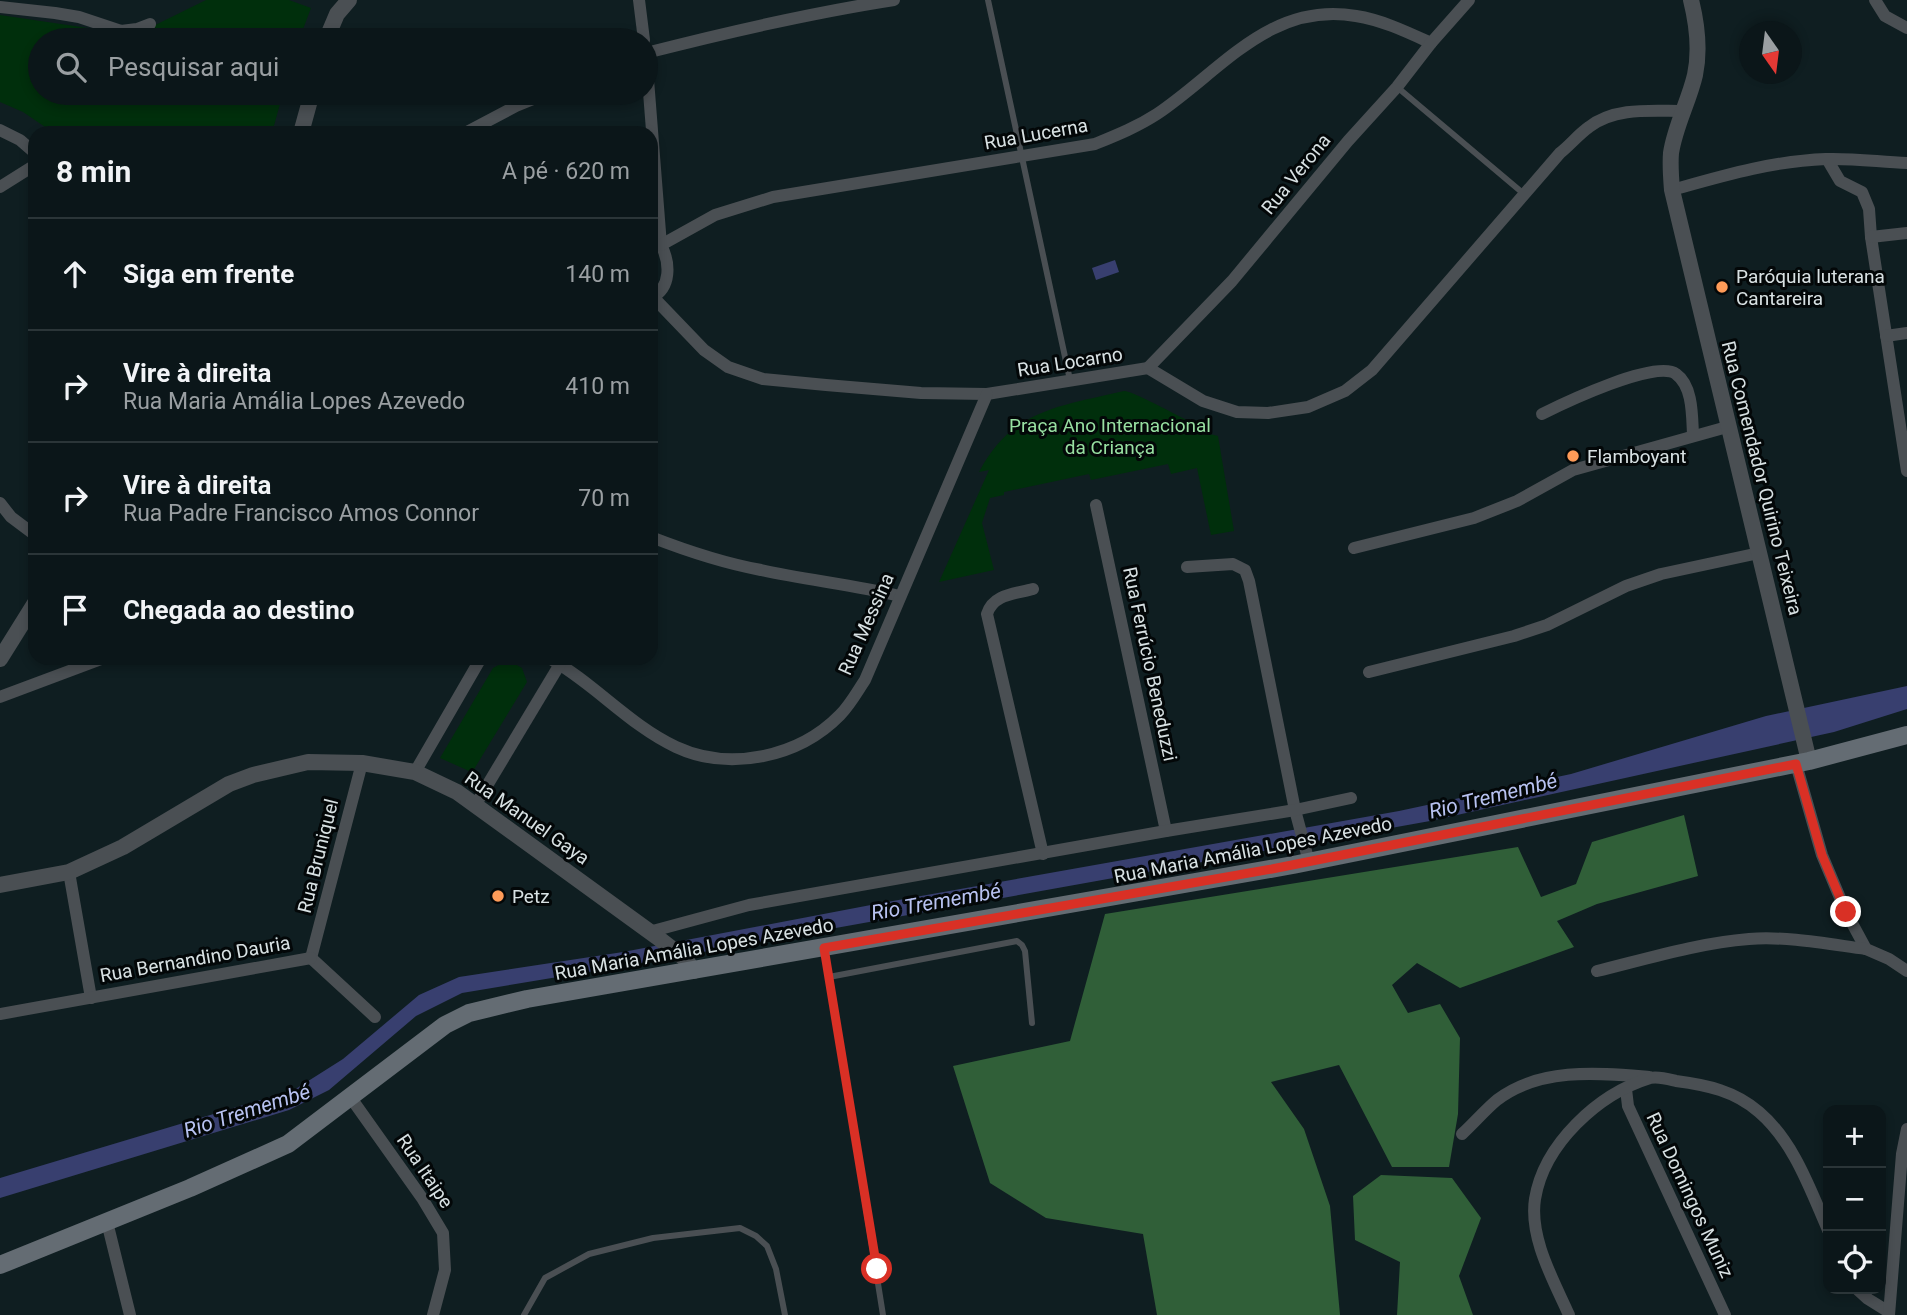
<!DOCTYPE html>
<html lang="pt">
<meta charset="utf-8">
<style>
:root{--surface:#0b1619;--page:#192326;--text:#f1f3f6;--muted:#9a9fa2;--line:#2b3538}
body{margin:0;font-family:Roboto,sans-serif;background:var(--page);color:var(--text)}
.controls{position:absolute;right:21px;bottom:21px;display:grid;overflow:hidden;border-radius:14px;box-shadow:0 4px 10px #0003}
.controls button{width:63px;height:63px;display:grid;place-items:center;padding:0;border:0;border-bottom:2px solid var(--line);background:var(--surface);color:var(--text);font:35px sans-serif}
.compass{position:absolute;left:1739px;top:21px;width:63px;height:63px;border-radius:50%;background:var(--surface);box-shadow:0 4px 10px #0003;rotate:166deg}
.stop{position:absolute;width:21px;height:21px;margin:-16px;border:5px solid #d93025;border-radius:50%;background:#fff}
.stop.end{background:#d93025;border-color:#fff;box-shadow:0 2px 7px #0008}
.list{margin:0;padding:0;list-style:none}
h2{display:flex;justify-content:space-between;align-items:center;height:91px;margin:0;padding:0 28px;font-size:30px}
h2 small{font-size:23px;font-weight:400;color:var(--muted)}
.list li{display:grid;grid-template-columns:46px 1fr auto;gap:21px;align-items:center;box-sizing:border-box;height:112px;padding:0 28px;border-top:2px solid var(--line)}
.list b{display:block;font-size:26px;white-space:nowrap}
.list p{margin:0;font-size:23px;white-space:nowrap;color:var(--muted)}
.list em{font-size:23px;font-style:normal;color:var(--muted)}
.icon{flex:none;width:38px;height:38px;fill:none;stroke:currentColor;stroke-width:2;stroke-linecap:round;stroke-linejoin:round}
.map{position:relative;flex:none;width:1907px;height:1315px;overflow:hidden}
.search{position:absolute;background:var(--surface);box-shadow:0 4px 10px #0003;left:28px;top:28px;width:630px;height:77px;display:flex;align-items:center;gap:18px;box-sizing:border-box;padding:0 24px;border-radius:38px;color:var(--muted);font-size:26px}
.panel{position:absolute;background:var(--surface);box-shadow:0 4px 10px #0003;left:28px;top:126px;width:630px;height:539px;border-radius:21px}
.map>svg:first-child{display:block}
.green{fill:#002f0c}
.forest{fill:#305f38}
.water{fill:#383f6f}
.lines{fill:none;stroke-linecap:round;stroke-linejoin:round}
.service{stroke:#4a4f53;stroke-width:6}
.minor{stroke:#4a4f53;stroke-width:12}
.tertiary{stroke:#4a4f53;stroke-width:16}
.secondary{stroke:#646c73;stroke-width:18}
.route{stroke:#d93025;stroke-width:9}
.poi-dot{fill:#fe9b58;stroke:#030708;stroke-width:2.5}
.labels{text-anchor:middle;dominant-baseline:central;stroke-width:6;stroke-linejoin:round;paint-order:stroke}
.street-label{font-size:19px;fill:#d8e1e3;stroke:#030708}
.poi-label{font-size:19px;fill:#d8e1e3;stroke:#030708;text-anchor:start}
.park-label{font-size:19px;fill:#97dfa1;stroke:#030708}
.water-label{font-size:21px;font-style:italic;fill:#b8c2f1;stroke:#030708}
</style>
<div class="map">
<svg width="1907" height="1315" viewBox="0 0 1907 1315">
<rect width="100%" height="100%" fill="#0f1e21"/>
<g class="green">
<path d="M 206,0 L 289,0 L 311,8 L 299,40 L 40,40 L 40,93 L 283,93 L 272,133 L 54,133 L 23,112 L 0,102 L 0,15 L 135,35 Z"/>
<path d="M 1124,391 C 1133,391 1178,416 1191,422 L 1178,426 L 1218,436 L 1234,531 L 1211,535 L 1197,468 L 1171,474 L 1168,464 L 1091,480 L 1089,474 L 1004,492 L 1004,495 L 990,498 L 982,523 L 994,570 L 939,582 L 989,470 L 979,472 C 1012,409 1061,406 1124,391 Z"/>
<path d="M 508,660 L 522,668 L 527,682 L 473,771 L 469,771 L 440,758 L 493,668 Z"/>
</g>
<g class="forest">
<path d="M 1684,815 L 1698,876 L 1597,904 L 1557,921 L 1574,947 L 1460,988 L 1417,963 L 1392,985 L 1408,1013 L 1440,1004 L 1460,1038 L 1458,1114 L 1449,1167 L 1392,1167 L 1339,1065 L 1271,1082 L 1304,1129 L 1330,1206 L 1340,1315 L 1157,1315 L 1143,1234 L 1046,1218 L 990,1183 L 953,1066 L 1070,1041 L 1105,914 L 1518,847 L 1541,897 L 1576,884 L 1592,842 Z"/>
<path d="M 1381,1175 L 1452,1178 L 1481,1218 L 1459,1276 L 1473,1315 L 1397,1315 L 1400,1262 L 1355,1240 L 1353,1196 Z"/>
</g>
<g class="water">
<path d="M 1115,260 L 1119,272 L 1096,280 L 1092,268 Z"/>
<path d="M 1907,686 L 1907,709 L 1834,732 L 1430,821 L 630,965 L 462,993 L 416,1016 L 329,1090 L 289,1110 L 0,1198 L 0,1178 L 294,1090 L 343,1059 L 419,995 L 459,977 L 623,952 L 876,904 L 1399,811 L 1571,774 L 1766,716 Z"/>
</g>
<g class="lines">
<g class="service">
<path d="M 988,0 L 1070,380"/>
<path d="M 1397,87 L 1524,194"/>
<path d="M 825,951 L 883,1315"/>
<path d="M 829,977 L 1017,941 L 1022,945 L 1025,951 L 1032,1023"/>
<path d="M 524,1315 L 545,1278 L 589,1254 L 653,1238 L 740,1228 L 756,1236 L 767,1246 L 776,1269 L 785,1315"/>
</g>
<g class="minor">
<path d="M 639,0 L 644,40"/>
<path d="M 1875,0 L 1885,16 L 1907,28"/>
<path d="M 0,7 L 55,13 L 79,17 L 121,31 L 137,29 L 150,24"/>
<path d="M 646,53 C 728,32 810,13 894,0"/>
<path d="M 646,54 L 661,245 C 670,262 672,288 651,298"/>
<path d="M 0,130 L 20,140 L 35,153"/>
<path d="M 465,133 L 516,106 L 548,93"/>
<path d="M 1827,159 L 1840,181 L 1862,192 L 1869,209 L 1871,237 L 1907,471"/>
<path d="M 0,187 L 35,165"/>
<path d="M 1672,190 C 1722,176 1772,161 1826,159 C 1853,158 1880,162 1907,163"/>
<path d="M 1871,237 L 1907,233"/>
<path d="M 661,245 L 715,215 L 773,197 L 1095,144 C 1117,135 1137,127 1157,114 C 1221,71 1270,1 1356,16 C 1382,20 1407,32 1431,43"/>
<path d="M 654,298 L 704,350 L 728,367 L 763,379 L 826,385 L 921,393 L 987,394 L 1148,368 L 1203,401 L 1237,412 L 1268,413 L 1308,407 L 1345,391 L 1372,370 L 1560,153 C 1570,145 1579,134 1589,127 C 1615,107 1651,111 1682,111"/>
<path d="M 1886,336 L 1907,333"/>
<path d="M 1148,368 L 1232,281 L 1348,141 L 1397,87 L 1431,43 L 1469,0"/>
<path d="M 1542,414 C 1564,403 1656,359 1676,374 C 1693,386 1692,416 1693,435"/>
<path d="M 0,503 L 11,517 L 35,535"/>
<path d="M 1096,505 L 1166,831"/>
<path d="M 651,537 C 687,551 723,563 761,570 C 807,580 854,585 900,596"/>
<path d="M 1354,548 L 1474,518 L 1517,501 L 1573,470 L 1727,427"/>
<path d="M 1187,567 L 1233,564 L 1245,570 L 1249,581 L 1295,810 L 1309,862"/>
<path d="M 1033,589 C 1015,594 993,594 987,614 L 1043,854"/>
<path d="M 549,658 C 594,683 629,725 676,747 C 730,772 799,757 840,715 C 850,705 857,692 865,680 L 987,394"/>
<path d="M 1369,672 L 1514,636 L 1547,625 L 1626,586 L 1661,574 L 1759,553"/>
<path d="M 0,697 L 104,658"/>
<path d="M 1796,764 L 1822,855 L 1846,912 L 1866,949 L 1889,959 L 1907,971"/>
<path d="M 415,772 L 481,658"/>
<path d="M 476,804 L 560,664"/>
<path d="M 69,872 L 91,998"/>
<path d="M 649,932 L 749,905 L 1166,831 L 1295,810 L 1351,798"/>
<path d="M 311,958 L 362,763"/>
<path d="M 311,958 L 375,1017"/>
<path d="M 1597,971 C 1646,959 1698,943 1749,939 C 1787,936 1828,944 1866,949"/>
<path d="M 0,1014 L 311,958"/>
<path d="M 1626,1089 L 1628,1106 L 1725,1315"/>
<path d="M 351,1098 L 422,1198 L 443,1233 L 445,1270 L 433,1315"/>
<path d="M 1462,1134 C 1474,1123 1485,1110 1497,1100 C 1540,1067 1599,1073 1649,1077"/>
<path d="M 107,1222 L 130,1315"/>
<path d="M 1857,1289 L 1868,1299 L 1889,1312"/>
<path d="M 1569,1315 C 1554,1281 1529,1238 1535,1199 C 1544,1144 1598,1094 1650,1078 C 1658,1076 1668,1079 1676,1081 C 1707,1085 1735,1091 1759,1112 C 1794,1142 1810,1189 1828,1230"/>
<path d="M 1889,1315 L 1902,1154 L 1907,1129"/>
</g>
<g class="tertiary">
<path d="M 1691,0 C 1697,24 1700,51 1695,75 C 1689,101 1675,126 1671,153 C 1670,165 1671,178 1672,190 L 1809,761"/>
<path d="M 326,40 L 337,14 L 349,0"/>
<path d="M 301,133 L 312,93"/>
<path d="M 0,659 L 35,603"/>
<path d="M 0,885 L 69,872 L 123,847 L 229,784 L 253,775 L 308,762 L 362,763 L 415,772 L 457,792 L 657,937 L 684,958 L 694,971"/>
</g>
<path class="secondary" d="M 0,1265 L 190,1188 L 288,1144 L 445,1025 L 469,1013 L 527,999 L 1293,865 L 1809,761 L 1907,735"/>
</g>
<g class="lines">
<path class="route" d="M 877,1269 L 824,948 L 1272,869 L 1796,764 L 1822,855 L 1846,912"/>
</g>
<g class="poi-dot">
<circle cx="1722" cy="287" r="7"/>
<circle cx="1573" cy="456" r="7"/>
<circle cx="498" cy="896" r="7"/>
</g>
<g class="labels">
<g class="street-label">
<text transform="translate(1036 134) rotate(-10)">Rua Lucerna</text>
<text transform="translate(1296 174) rotate(-51)">Rua Verona</text>
<text transform="translate(1070 362) rotate(-9)">Rua Locarno</text>
<text transform="translate(1762 478) rotate(76)">Rua Comendador Quirino Teixeira</text>
<text transform="translate(866 624) rotate(-66)">Rua Messina</text>
<text transform="translate(1150 664) rotate(78)">Rua Ferrúcio Beneduzzi</text>
<text transform="translate(527 818) rotate(35)">Rua Manuel Gaya</text>
<text transform="translate(1253 850) rotate(-11)">Rua Maria Amália Lopes Azevedo</text>
<text transform="translate(318 856) rotate(-76)">Rua Bruniquel</text>
<text transform="translate(694 949) rotate(-10)">Rua Maria Amália Lopes Azevedo</text>
<text transform="translate(195 959) rotate(-10)">Rua Bernandino Dauria</text>
<text transform="translate(425 1171) rotate(56)">Rua Itaipe</text>
<text transform="translate(1690 1195) rotate(65)">Rua Domingos Muniz</text>
</g>
<g class="poi-label">
<text x="1736" y="276">Paróquia luterana<tspan x="1736" dy="22">Cantareira</tspan></text>
<text x="1587" y="456">Flamboyant</text>
<text x="512" y="896">Petz</text>
</g>
<g class="park-label">
<text x="1110" y="425">Praça Ano Internacional<tspan x="1110" dy="22">da Criança</tspan></text>
</g>
<g class="water-label">
<text transform="translate(1493 796) rotate(-14)">Rio Tremembé</text>
<text transform="translate(936 902) rotate(-10)">Rio Tremembé</text>
<text transform="translate(247 1111) rotate(-18)">Rio Tremembé</text>
</g>
</g>
</svg>
<div class="controls">
<button>+</button>
<button>−</button>
<button><svg class="icon" aria-label="locate" viewBox="0 0 24 24"><circle cx="12" cy="12" r="6"/><path d="M12 2v4M12 18v4M2 12h4M18 12h4"/></svg></button>
</div>
<svg class="compass" viewBox="-18 -18 36 36"><path d="M0-13l5 13h-10z" fill="#e53935"/><path d="M0 13l5-13h-10z" fill="#9a9fa2"/></svg>
<div class="stop" style="left:877px;top:1269px"></div>
<div class="stop end" style="left:1846px;top:912px"></div>
<div class="search"><svg class="icon" aria-label="search" viewBox="0 0 24 24"><circle cx="10" cy="10" r="6"/><path d="M15 15l6 6"/></svg>Pesquisar aqui</div>
<section class="panel">
<h2>8 min<small>A pé · 620 m</small></h2>
<ul class="list">
<li><svg class="icon" aria-label="ahead" viewBox="0 0 24 24"><path d="M12 20V5M6 11l6-6 6 6"/></svg><div><b>Siga em frente</b></div><em>140 m</em></li>
<li><svg class="icon" aria-label="right" viewBox="0 0 24 24"><path d="M7 20v-9h11M14 6l5 5-5 5"/></svg><div><b>Vire à direita</b><p>Rua Maria Amália Lopes Azevedo</p></div><em>410 m</em></li>
<li><svg class="icon" aria-label="right" viewBox="0 0 24 24"><path d="M7 20v-9h11M14 6l5 5-5 5"/></svg><div><b>Vire à direita</b><p>Rua Padre Francisco Amos Connor</p></div><em>70 m</em></li>
<li><svg class="icon" aria-label="arrive" viewBox="0 0 24 24"><path d="M6 21V4h12l-3 4 3 4H6"/></svg><div><b>Chegada ao destino</b></div></li>
</ul>
</section>
</div>
